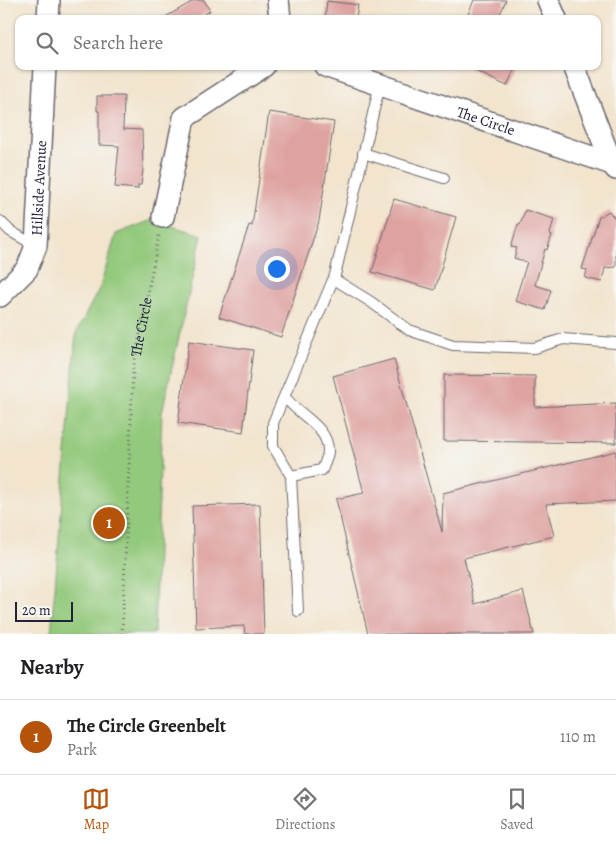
<!DOCTYPE html>
<style>
:root{--surface:#fff;--page:#f2f2f2;--text:#202124;--muted:#757577;--line:#e0e0e0;--accent:#b45309}
body{margin:0;font-family:Alegreya,serif;background:var(--page);color:var(--text)}
.scale{position:absolute;left:15px;bottom:12px;width:58px;box-sizing:border-box;padding-left:5px;border:2px solid #22223b;border-top:0;font-size:14px;line-height:18px;white-space:nowrap;color:#22223b;-webkit-text-stroke:4px #f6f6f2;paint-order:stroke}
.you{position:absolute;left:276px;top:268px;width:18px;height:18px;margin:-12px;border:4px solid #fff;border-radius:50%;background:#1a73e8;box-shadow:0 0 0 8px #1a73e833}
.badge{display:grid;place-items:center;width:32px;height:32px;border-radius:50%;background:var(--accent);color:#fff;font-size:16px;font-weight:700}
.pin{position:absolute;translate:-50% -50%;border:2px solid #fff;box-shadow:0 1px 5px #0006}
.list{margin:0;padding:0;list-style:none}
h2{display:flex;justify-content:space-between;align-items:center;height:65px;margin:0;padding:0 20px;font-size:21px}
h2 small{font-size:16px;font-weight:400;color:var(--muted)}
.list li{display:grid;grid-template-columns:32px 1fr auto;gap:15px;align-items:center;box-sizing:border-box;height:75px;padding:0 20px;border-top:1px solid var(--line)}
.list b{display:block;font-size:19px;white-space:nowrap}
.list p{margin:0;font-size:16px;white-space:nowrap;color:var(--muted)}
.list em{font-size:16px;font-style:normal;color:var(--muted)}
.icon{flex:none;width:28px;height:28px;fill:none;stroke:currentColor;stroke-width:2;stroke-linecap:round;stroke-linejoin:round}
.map{position:relative;flex:none;width:616px;height:634px;overflow:hidden}
.search{position:absolute;background:var(--surface);box-shadow:0 1px 4px #0004;left:15px;right:15px;top:15px;height:55px;display:flex;align-items:center;gap:12px;box-sizing:border-box;padding:0 18px;border-radius:10px;color:var(--muted);font-size:19px}
.sheet{height:140px;background:var(--surface)}
nav{display:flex;justify-content:space-around;align-items:center;box-sizing:border-box;height:70px;border-top:1px solid var(--line);background:var(--surface);font-size:14px;color:var(--muted)}
nav a{display:grid;justify-items:center;gap:2px}
nav .on{color:var(--accent)}
.map>svg:first-child{display:block}
.green{fill:#93c97b;stroke:#5a765b}
.building{fill:#dea2a0}
.lines{fill:none;stroke-linecap:round;stroke-linejoin:round}
.lane-casing{stroke:#6b666e;stroke-width:12}
.street-casing{stroke:#6b666e;stroke-width:24}
.path{stroke:#6b666e;stroke-width:3;stroke-dasharray:1 4;stroke-linecap:butt}
.lane{stroke:#fff;stroke-width:10}
.street{stroke:#fff;stroke-width:21}
.labels{text-anchor:middle;dominant-baseline:central;stroke-width:4;stroke-linejoin:round;paint-order:stroke}
.street-label{font-size:15px;fill:#22223b;stroke:#f6f6f2}
</style>
<div class="map">
<svg width="616" height="634" viewBox="0 0 616 634">
<rect width="100%" height="100%" fill="#f6f6f2"/>
<filter id="ink" filterUnits="userSpaceOnUse"><feTurbulence type="fractalNoise" baseFrequency=".02" numOctaves="2"/><feDisplacementMap in="SourceGraphic" scale="10" xChannelSelector="R" yChannelSelector="G"/><feConvolveMatrix kernelMatrix="1 2 1 2 8 2 1 2 1" color-interpolation-filters="sRGB"/></filter>
<filter id="wash" filterUnits="userSpaceOnUse"><feTurbulence type="fractalNoise" baseFrequency=".0096" numOctaves="4" result="noise"/><feDisplacementMap in="SourceGraphic" scale="20" xChannelSelector="R" yChannelSelector="G"/><feGaussianBlur stdDeviation="1.12" result="paint"/><feColorMatrix in="noise" values="0 0 0 0 0 0 0 0 0 0 0 0 0 0 0 0 0 1.4 0 .05"/><feComposite in="paint" operator="in"/></filter>
<g filter="url(#wash)">
<rect width="100%" height="100%" fill="#f2e4cd"/>
<path class="green" d="M 152,220 L 202,235 L 162,412 L 154,634 L 51,634 L 76,333 L 100,287 L 116,234 Z"/>
<g id="blocks">
<g class="building">
<path d="M 195,0 L 204,0 L 210,11 L 195,19 L 162,19 Z"/>
<path d="M 474,0 L 506,0 L 498,19 L 466,19 Z"/>
<path d="M 327,1 L 358,5 L 356,19 L 325,19 Z"/>
<path d="M 465,66 L 516,66 L 507,86 Z"/>
<path d="M 97,96 L 124,96 L 123,129 L 142,130 L 143,170 L 141,185 L 138,185 L 138,189 L 115,187 L 119,146 L 99,145 L 99,111 L 97,111 Z"/>
<path d="M 269,112 L 334,122 L 319,221 L 281,337 L 219,317 L 249,225 L 252,226 Z"/>
<path d="M 394,199 L 456,217 L 435,290 L 372,272 Z"/>
<path d="M 525,210 L 554,219 L 550,234 L 552,235 L 547,250 L 545,249 L 535,285 L 551,290 L 545,310 L 515,301 L 527,262 L 514,258 L 517,248 L 511,247 L 518,224 L 520,225 Z"/>
<path d="M 609,211 L 616,220 L 616,267 L 605,268 L 602,282 L 585,278 L 587,270 L 582,269 L 599,217 Z"/>
<path d="M 189,341 L 253,350 L 243,432 L 178,423 Z"/>
<path d="M 394,359 L 442,532 L 443,493 L 616,451 L 616,501 L 546,504 L 554,536 L 464,558 L 475,604 L 523,591 L 534,634 L 368,634 L 336,499 L 364,493 L 333,376 Z"/>
<path d="M 444,375 L 535,376 L 535,407 L 616,403 L 616,443 L 444,441 Z"/>
<path d="M 260,504 L 264,634 L 245,634 L 244,626 L 196,628 L 192,506 Z"/>
</g>
</g>
</g>
<g filter="url(#ink)">
<use href="#blocks" fill-opacity="0" stroke="#6b666e" stroke-width="1"/>
<g class="lines">
<defs>
<g id="lane">
<path d="M 363,153 L 444,178"/>
<path d="M 0,221 L 10,231 L 36,246"/>
<path d="M 334,279 L 371,302 L 409,330 L 453,345 L 535,348 L 563,339 L 616,343"/>
<path d="M 285,397 C 299,416 328,426 328,451 C 328,457 324,465 322,470 L 291,476"/>
<path d="M 298,611 L 291,476 L 273,446 L 273,423 L 335,275 L 380,84"/>
</g>
<g id="street">
<path d="M 278,0 L 280,19"/>
<path d="M 548,0 L 556,19"/>
<path d="M 48,19 L 49,0"/>
<path id="s2" d="M 325,66 L 612,164 L 616,169"/>
<path d="M 574,66 L 612,164"/>
<path d="M 163,217 L 184,118 L 264,66"/>
<path id="s3" d="M 0,296 L 27,269 L 36,246 L 45,66"/>
</g>
</defs>
<use href="#lane" class="lane-casing"/>
<use href="#street" class="street-casing"/>
<path class="path" id="s1" d="M 122,634 L 133,370 L 159,235"/>
<use href="#lane" class="lane"/>
<use href="#street" class="street"/>
</g>
</g>
<g class="labels">
<g class="street-label">
<text stroke="none"><textPath href="#s2" startOffset="170">The Circle</textPath></text>
<text stroke="none"><textPath href="#s3" startOffset="121">Hillside Avenue</textPath></text>
<text stroke="none"><textPath href="#s1" startOffset="308">The Circle</textPath></text>
</g>
</g>
</svg>
<div class="scale">20 m</div>
<div class="you"></div>
<div class="pin badge" style="left:109px;top:523px">1</div>
<div class="search"><svg class="icon" aria-label="search" viewBox="0 0 24 24"><circle cx="10" cy="10" r="6"/><path d="M15 15l6 6"/></svg>Search here</div>
</div>
<section class="sheet">
<h2>Nearby<small></small></h2>
<ul class="list">
<li><span class="badge">1</span><div><b>The Circle Greenbelt</b><p>Park</p></div><em>110 m</em></li>
</ul>
</section>
<nav>
<a class="on"><svg class="icon" aria-label="map" viewBox="0 0 24 24"><path d="M3 6l6-2 6 2 6-2v14l-6 2-6-2-6 2zM9 4v14M15 6v14"/></svg>Map</a>
<a><svg class="icon" aria-label="directions" viewBox="0 0 24 24"><path d="M12 3l9 9-9 9-9-9zM9 14v-3h6M13 9l2 2-2 2"/></svg>Directions</a>
<a><svg class="icon" aria-label="saved" viewBox="0 0 24 24"><path d="M7 4h10v16l-5-4-5 4z"/></svg>Saved</a>
</nav>
